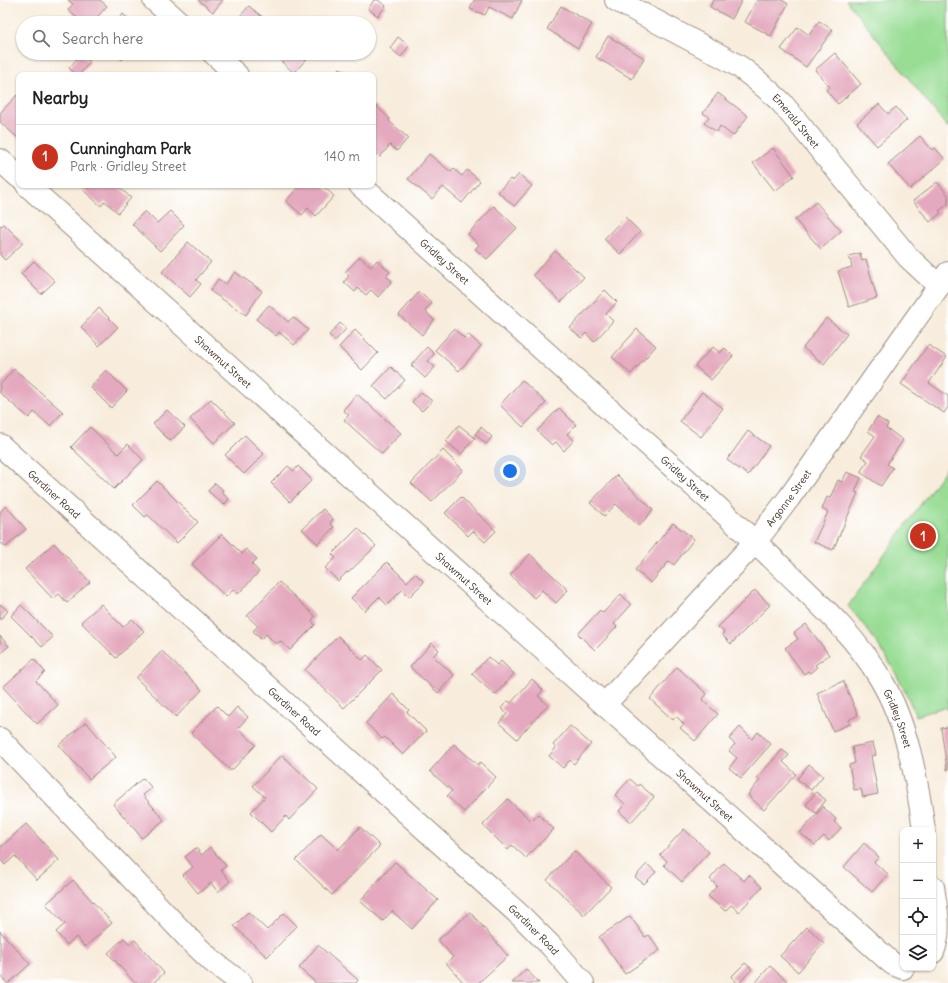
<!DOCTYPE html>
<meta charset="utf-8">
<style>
:root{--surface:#fff;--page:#f6f6f6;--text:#202124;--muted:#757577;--line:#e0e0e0;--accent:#c8321e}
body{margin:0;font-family:Delius,sans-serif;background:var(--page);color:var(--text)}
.controls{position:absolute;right:12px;bottom:12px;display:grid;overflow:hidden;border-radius:8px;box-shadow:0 1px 3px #0004}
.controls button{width:36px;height:36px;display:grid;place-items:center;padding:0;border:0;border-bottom:1px solid var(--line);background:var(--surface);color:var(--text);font:20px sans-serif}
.you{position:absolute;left:510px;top:471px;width:14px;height:14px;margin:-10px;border:3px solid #fff;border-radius:50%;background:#1a73e8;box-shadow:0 0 0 6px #1a73e833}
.badge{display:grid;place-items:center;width:26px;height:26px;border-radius:50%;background:var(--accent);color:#fff;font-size:13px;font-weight:700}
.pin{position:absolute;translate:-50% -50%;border:2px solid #fff;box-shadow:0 1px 4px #0006}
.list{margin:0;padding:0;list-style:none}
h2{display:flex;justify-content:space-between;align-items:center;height:52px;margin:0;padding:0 16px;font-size:17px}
h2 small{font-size:13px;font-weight:400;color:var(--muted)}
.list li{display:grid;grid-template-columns:26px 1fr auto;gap:12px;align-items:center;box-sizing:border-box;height:64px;padding:0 16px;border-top:1px solid var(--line)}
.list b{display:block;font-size:15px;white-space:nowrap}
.list p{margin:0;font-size:13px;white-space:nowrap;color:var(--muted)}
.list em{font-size:13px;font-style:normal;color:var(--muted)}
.icon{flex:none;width:22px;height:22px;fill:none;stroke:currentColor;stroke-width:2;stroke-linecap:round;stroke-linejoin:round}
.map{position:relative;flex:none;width:948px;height:983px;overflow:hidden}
.search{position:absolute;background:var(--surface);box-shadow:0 1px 3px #0004;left:16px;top:16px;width:360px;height:44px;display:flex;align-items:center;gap:10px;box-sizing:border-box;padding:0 14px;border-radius:22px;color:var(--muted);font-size:15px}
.panel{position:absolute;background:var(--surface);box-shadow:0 1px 3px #0004;left:16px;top:72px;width:360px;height:116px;border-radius:8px}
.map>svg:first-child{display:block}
.green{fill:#99dd95;stroke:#6a845a}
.building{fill:#e4a9be}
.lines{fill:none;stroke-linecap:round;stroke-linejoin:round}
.street-casing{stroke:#9a8c7e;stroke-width:24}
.street{stroke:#fff;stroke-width:22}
.labels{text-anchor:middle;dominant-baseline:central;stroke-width:3;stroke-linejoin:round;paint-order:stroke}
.street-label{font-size:10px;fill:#3b2a1e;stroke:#fff}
</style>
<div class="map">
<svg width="948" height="983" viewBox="0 0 948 983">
<rect width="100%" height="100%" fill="#fff"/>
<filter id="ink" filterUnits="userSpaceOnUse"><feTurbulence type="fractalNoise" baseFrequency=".025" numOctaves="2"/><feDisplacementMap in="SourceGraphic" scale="8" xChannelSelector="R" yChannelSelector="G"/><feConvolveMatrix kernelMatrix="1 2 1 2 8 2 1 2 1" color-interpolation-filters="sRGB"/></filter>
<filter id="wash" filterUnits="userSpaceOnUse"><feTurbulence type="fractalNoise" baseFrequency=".012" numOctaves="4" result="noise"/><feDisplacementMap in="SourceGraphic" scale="16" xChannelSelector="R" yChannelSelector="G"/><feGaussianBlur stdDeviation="0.9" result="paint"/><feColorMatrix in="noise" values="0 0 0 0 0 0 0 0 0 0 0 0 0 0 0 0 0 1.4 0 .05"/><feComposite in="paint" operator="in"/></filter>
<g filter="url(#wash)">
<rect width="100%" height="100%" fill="#f8eddd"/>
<g class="green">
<path d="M 846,0 L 948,0 L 948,128 Z"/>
<path d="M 948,466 L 948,711 L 944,707 L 916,716 C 908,697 899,678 888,660 C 876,641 863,623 848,606 Z"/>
</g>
<g id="blocks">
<g class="building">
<path d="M 68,0 L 100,0 L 107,6 L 92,23 L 83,23 L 68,10 L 73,4 Z"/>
<path d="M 198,0 L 223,0 L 213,12 Z"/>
<path d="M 374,0 L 378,0 L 386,6 L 378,16 L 368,9 Z"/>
<path d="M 474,0 L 522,0 L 513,19 L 489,7 L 485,15 L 470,9 Z"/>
<path d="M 713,0 L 742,0 L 732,19 L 710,7 Z"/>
<path d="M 757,0 L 782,0 L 788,4 L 771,36 L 745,22 Z"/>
<path d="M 249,6 L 266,20 L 264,23 L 234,23 Z"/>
<path d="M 561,6 L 592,24 L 578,48 L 547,29 Z"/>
<path d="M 123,14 L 133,23 L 116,23 Z"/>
<path d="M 819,21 L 833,30 L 806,67 L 781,49 L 798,27 L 809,35 Z"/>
<path d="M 608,36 L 644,58 L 632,79 L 596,57 Z"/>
<path d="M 398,37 L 409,46 L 401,57 L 390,48 Z"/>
<path d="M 114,53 L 127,53 L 122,60 Z"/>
<path d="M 276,53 L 312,53 L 294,73 L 274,55 Z"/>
<path d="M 835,53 L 861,84 L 838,104 L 826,90 L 830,87 L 815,70 Z"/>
<path d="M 81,54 L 90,62 L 79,75 L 77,75 L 69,68 Z"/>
<path d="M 340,68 L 348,75 L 333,75 Z"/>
<path d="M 718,93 L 748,116 L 733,136 L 720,126 L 717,132 L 704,123 L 709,117 L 703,113 Z"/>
<path d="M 17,95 L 19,96 L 19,139 L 0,122 L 0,113 Z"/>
<path d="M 879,104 L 888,114 L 896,107 L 907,120 L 877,146 L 857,123 Z"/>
<path d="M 375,105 L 390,119 L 389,121 L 408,138 L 397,151 L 390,145 L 380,157 L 373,150 L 373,107 Z"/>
<path d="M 920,136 L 932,150 L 935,148 L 945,159 L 910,189 L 888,164 Z"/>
<path d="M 773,148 L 794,176 L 775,191 L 753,163 Z"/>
<path d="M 429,154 L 451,172 L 454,169 L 462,176 L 467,170 L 480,181 L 462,203 L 443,187 L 432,199 L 408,179 Z"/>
<path d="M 519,174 L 532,186 L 514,206 L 498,192 L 510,179 L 513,181 Z"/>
<path d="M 937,182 L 948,195 L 948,204 L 939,211 L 941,213 L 930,222 L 913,201 Z"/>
<path d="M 85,185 L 117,185 L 131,198 L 118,213 L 105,201 L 101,206 L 82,189 Z"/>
<path d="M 300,185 L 322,185 L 334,196 L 316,216 L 308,208 L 302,215 L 286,201 Z"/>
<path d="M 816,202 L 841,231 L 821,249 L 795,220 Z"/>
<path d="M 494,206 L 517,228 L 487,259 L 475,249 L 479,245 L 468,234 Z"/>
<path d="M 145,211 L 157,223 L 170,211 L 184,225 L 160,251 L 132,224 Z"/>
<path d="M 625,217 L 640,232 L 620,254 L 604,239 Z"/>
<path d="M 4,224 L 23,243 L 5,260 L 0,255 L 0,225 L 1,226 Z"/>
<path d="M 188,242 L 211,262 L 196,280 L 201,284 L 190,297 L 162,272 Z"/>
<path d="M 555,251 L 584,277 L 561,302 L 533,275 Z"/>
<path d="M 860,253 L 862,261 L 866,259 L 877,298 L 849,307 L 838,271 L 852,267 L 849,256 Z"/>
<path d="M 360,257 L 371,267 L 377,260 L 390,272 L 386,276 L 392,281 L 378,297 L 371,290 L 366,295 L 358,288 L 355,292 L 344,282 L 349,276 L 345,272 Z"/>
<path d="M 34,261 L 55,281 L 41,294 L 21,274 Z"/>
<path d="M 235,272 L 262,291 L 246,315 L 210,291 L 218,279 L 226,284 Z"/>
<path d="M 605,290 L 617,302 L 606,314 L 613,321 L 594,342 L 586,333 L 581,338 L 570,328 Z"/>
<path d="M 419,292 L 432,303 L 425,311 L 434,320 L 422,335 L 399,315 Z"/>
<path d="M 269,305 L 288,322 L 293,317 L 308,330 L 294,345 L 279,332 L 276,336 L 256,319 Z"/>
<path d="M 99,308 L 118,327 L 99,346 L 81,327 Z"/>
<path d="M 826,318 L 847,334 L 824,364 L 803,348 Z"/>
<path d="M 340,323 L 346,329 L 335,341 L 329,335 Z"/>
<path d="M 454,329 L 464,338 L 468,334 L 481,346 L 459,371 L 435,350 Z"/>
<path d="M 637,329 L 656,346 L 631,374 L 612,357 Z"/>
<path d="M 355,330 L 378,353 L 362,370 L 339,347 Z"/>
<path d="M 928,345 L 947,357 L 929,383 L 948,396 L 948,407 L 944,413 L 901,384 Z"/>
<path d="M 427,347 L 434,354 L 428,361 L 435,367 L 425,378 L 411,365 Z"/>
<path d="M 713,347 L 720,353 L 725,348 L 733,356 L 711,380 L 695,366 Z"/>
<path d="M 391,367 L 405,380 L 387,399 L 373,386 Z"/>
<path d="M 14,369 L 63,412 L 50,426 L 34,412 L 29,418 L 0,393 L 0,385 Z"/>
<path d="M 106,370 L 127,391 L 111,408 L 90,387 Z"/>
<path d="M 522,380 L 546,403 L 523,427 L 500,405 Z"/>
<path d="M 421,392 L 432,401 L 422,411 L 412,402 Z"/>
<path d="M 702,392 L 723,408 L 701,437 L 680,421 Z"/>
<path d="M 357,394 L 401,433 L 382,454 L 344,420 L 349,415 L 343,410 Z"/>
<path d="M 211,399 L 235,423 L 214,443 L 190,419 Z"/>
<path d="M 559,408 L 576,425 L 567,434 L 574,440 L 564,451 L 556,442 L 552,445 L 537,431 Z"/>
<path d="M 167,410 L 185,427 L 170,441 L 153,424 Z"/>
<path d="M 877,417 L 888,424 L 886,428 L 903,440 L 887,464 L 893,468 L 881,486 L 860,472 L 868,461 L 861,456 L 875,436 L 868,431 Z"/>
<path d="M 459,425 L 475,438 L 461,454 L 446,441 Z"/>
<path d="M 90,427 L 118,454 L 128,444 L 143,460 L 114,489 L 71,447 Z"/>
<path d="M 481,427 L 492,437 L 486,444 L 475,434 Z"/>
<path d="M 748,431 L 769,446 L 748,475 L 727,460 Z"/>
<path d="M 245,435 L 264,454 L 244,474 L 225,455 Z"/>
<path d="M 443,450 L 463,470 L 432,502 L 411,483 Z"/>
<path d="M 288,466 L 294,471 L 298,466 L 312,480 L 290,502 L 271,483 Z"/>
<path d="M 847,472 L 861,478 L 855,492 L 858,493 L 833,550 L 814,542 L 828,512 L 822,509 L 827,497 L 830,498 L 838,480 L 842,482 Z"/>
<path d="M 617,475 L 653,510 L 639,526 L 616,504 L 604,516 L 590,503 Z"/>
<path d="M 157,481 L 198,522 L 177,543 L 148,515 L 145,517 L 133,505 Z"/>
<path d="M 215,483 L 223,490 L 221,492 L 229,499 L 224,505 L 208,491 Z"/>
<path d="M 461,497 L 496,531 L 485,542 L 473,531 L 468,536 L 445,513 Z"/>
<path d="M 6,506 L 26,529 L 6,547 L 1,543 L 0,544 L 0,512 Z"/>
<path d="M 323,509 L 333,519 L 330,523 L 334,527 L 318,544 L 302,529 Z"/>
<path d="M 673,523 L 694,539 L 674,565 L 669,561 L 651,583 L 635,570 Z"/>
<path d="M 358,528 L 376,546 L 348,573 L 347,572 L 338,581 L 325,568 L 336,558 L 332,554 Z"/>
<path d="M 222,534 L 242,554 L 246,549 L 257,559 L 252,564 L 259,572 L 238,594 L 233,590 L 226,597 L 192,564 Z"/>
<path d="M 54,543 L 90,582 L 67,603 L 59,594 L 53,599 L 25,569 Z"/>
<path d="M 530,554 L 568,590 L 556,603 L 542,590 L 534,598 L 510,575 Z"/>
<path d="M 387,562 L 407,582 L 415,573 L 424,582 L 409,597 L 402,590 L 387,605 L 379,597 L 365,611 L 351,598 Z"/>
<path d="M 279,582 L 315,616 L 312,621 L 315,625 L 290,650 L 280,641 L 276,644 L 266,634 L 261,639 L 253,631 L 258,626 L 247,616 Z"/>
<path d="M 755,590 L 770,605 L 731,644 L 722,635 L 724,632 L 718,627 Z"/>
<path d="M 621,594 L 631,605 L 614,624 L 617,627 L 595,650 L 578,634 L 600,610 L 603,613 Z"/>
<path d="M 0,604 L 8,611 L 0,620 Z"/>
<path d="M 101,604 L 123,627 L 132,619 L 144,631 L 116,658 L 81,622 Z"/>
<path d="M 21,605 L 53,637 L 42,647 L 11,616 Z"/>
<path d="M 806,624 L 829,655 L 815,665 L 817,667 L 810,673 L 808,671 L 804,674 L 785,648 L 798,639 L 794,633 Z"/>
<path d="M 0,636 L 9,646 L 0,654 Z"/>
<path d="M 338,636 L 362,660 L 367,655 L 382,670 L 344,708 L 305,670 Z"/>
<path d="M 432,643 L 439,650 L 433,656 L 454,675 L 438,693 L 410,667 Z"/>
<path d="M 162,651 L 202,690 L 176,717 L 136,678 Z"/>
<path d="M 488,657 L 497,665 L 501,661 L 514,674 L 495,695 L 472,674 Z"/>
<path d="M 34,659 L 45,672 L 36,681 L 58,705 L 37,724 L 3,687 Z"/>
<path d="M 677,667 L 707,694 L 702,700 L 718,714 L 695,741 L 680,728 L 684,724 L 676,716 L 673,720 L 650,699 Z"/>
<path d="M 532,679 L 543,690 L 538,696 L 548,705 L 517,739 L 499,723 L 507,714 L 501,708 L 508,701 L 511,703 Z"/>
<path d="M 843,681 L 858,715 L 849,720 L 850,724 L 833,731 L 817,693 Z"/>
<path d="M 393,694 L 409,710 L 407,712 L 426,731 L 403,755 L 385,737 L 382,739 L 366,723 Z"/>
<path d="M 217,706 L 228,717 L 237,707 L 248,717 L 238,728 L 256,745 L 231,771 L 191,733 Z"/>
<path d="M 86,722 L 116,757 L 89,779 L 59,745 Z"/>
<path d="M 570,726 L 591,744 L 574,764 L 570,760 L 563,768 L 549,756 L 556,748 L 553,745 Z"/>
<path d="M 740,727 L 752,739 L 758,732 L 771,744 L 741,778 L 729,768 L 737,758 L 729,751 L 735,744 L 729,739 Z"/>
<path d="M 948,727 L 948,770 L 947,770 L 941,728 Z"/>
<path d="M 873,743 L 876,755 L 871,756 L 878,794 L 863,797 L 861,789 L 854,790 L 849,765 L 855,763 L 852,747 Z"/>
<path d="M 454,744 L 478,765 L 480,762 L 496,777 L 464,812 L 447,796 L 452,791 L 430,771 Z"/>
<path d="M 782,750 L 789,755 L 783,762 L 796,774 L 764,810 L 748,795 L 760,780 L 757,778 Z"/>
<path d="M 282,755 L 318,789 L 289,820 L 286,816 L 271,832 L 251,812 L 265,797 L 253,786 Z"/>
<path d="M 809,764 L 823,776 L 811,790 L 797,779 Z"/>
<path d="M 143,778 L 152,788 L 143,795 L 164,820 L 142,838 L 113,804 Z"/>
<path d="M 630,779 L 638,786 L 639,784 L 654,797 L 631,822 L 619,811 L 625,804 L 615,795 Z"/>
<path d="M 816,792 L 826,800 L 816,813 L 806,805 Z"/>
<path d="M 508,799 L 531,821 L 538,814 L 554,829 L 526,858 L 512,845 L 508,850 L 483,825 Z"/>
<path d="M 823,807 L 836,819 L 834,822 L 841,828 L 829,841 L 824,836 L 815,845 L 800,833 Z"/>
<path d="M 26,824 L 59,860 L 37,880 L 15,856 L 5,865 L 0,859 L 0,848 Z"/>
<path d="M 360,827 L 380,846 L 332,895 L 296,860 L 321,834 L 338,850 Z"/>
<path d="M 684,829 L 709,852 L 682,882 L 664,865 L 667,861 L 660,855 Z"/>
<path d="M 864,843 L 879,857 L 874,862 L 888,874 L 872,892 L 844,867 Z"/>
<path d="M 210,847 L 226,866 L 221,870 L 230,881 L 218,892 L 211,883 L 198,893 L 183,875 L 193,867 L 185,857 L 196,848 L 202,855 Z"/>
<path d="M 574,851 L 611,887 L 584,915 L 547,880 Z"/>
<path d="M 395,862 L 438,900 L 412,929 L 392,911 L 383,921 L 360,901 Z"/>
<path d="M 724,863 L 744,881 L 749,875 L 762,887 L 739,912 L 731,905 L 725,911 L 708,896 L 717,886 L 710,879 Z"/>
<path d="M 647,864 L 656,872 L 644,884 L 635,877 Z"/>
<path d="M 73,880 L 112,923 L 85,947 L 76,937 L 67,945 L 56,932 L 65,924 L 46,904 Z"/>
<path d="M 248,912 L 267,930 L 284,913 L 297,926 L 267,957 L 234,926 Z"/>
<path d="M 470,912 L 508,956 L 478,983 L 464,983 L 446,963 L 453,957 L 438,940 Z"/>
<path d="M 630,916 L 645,937 L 649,935 L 660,950 L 625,974 L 599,937 Z"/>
<path d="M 807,927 L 824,943 L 798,972 L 780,956 Z"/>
<path d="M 0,931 L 30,964 L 9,983 L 7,983 L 0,975 Z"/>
<path d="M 124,938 L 130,944 L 135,940 L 164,973 L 153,983 L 135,983 L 108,953 Z"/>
<path d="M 318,945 L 358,980 L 356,983 L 316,983 L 299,968 Z"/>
<path d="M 745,963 L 752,969 L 739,983 L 738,983 L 731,977 Z"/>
<path d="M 770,966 L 787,981 L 785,983 L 755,983 Z"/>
<path d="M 526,969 L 539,983 L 512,983 Z"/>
</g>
</g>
</g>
<g filter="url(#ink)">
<use href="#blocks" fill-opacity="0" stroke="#9a8c7e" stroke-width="1"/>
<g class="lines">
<defs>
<g id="street">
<path d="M 154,0 L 180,23"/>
<path id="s1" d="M 616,0 L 723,57 L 740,67 L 754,78 L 768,90 L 781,102 L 908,257 L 939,286"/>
<path d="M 213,53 L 237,75"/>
<path d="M 0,160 L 19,177"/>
<path id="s2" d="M 27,185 L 887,959 L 893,964 L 903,968"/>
<path id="s3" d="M 360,185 C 468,282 576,380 684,477 C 722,511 760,546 797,582 C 828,612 858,641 880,678 C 907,723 917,779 924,830"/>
<path id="s4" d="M 0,445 L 523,918 L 552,947 L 583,983"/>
<path id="s5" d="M 605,704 L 756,541 L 789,498 L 948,273"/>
<path d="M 0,739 L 190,940 L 212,961 L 241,983"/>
<path d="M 933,887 C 936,908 942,931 933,952"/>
</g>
</defs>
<use href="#street" class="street-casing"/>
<use href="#street" class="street"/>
</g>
</g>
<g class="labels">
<g class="street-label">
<text stroke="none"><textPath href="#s1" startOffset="219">Emerald Street</textPath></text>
<text stroke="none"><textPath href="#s3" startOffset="114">Gridley Street</textPath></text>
<text stroke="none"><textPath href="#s2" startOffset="264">Shawmut Street</textPath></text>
<text stroke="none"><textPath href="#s3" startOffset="438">Gridley Street</textPath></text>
<text stroke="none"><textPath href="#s4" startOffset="73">Gardiner Road</textPath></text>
<text stroke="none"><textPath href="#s5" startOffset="276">Argonne Street</textPath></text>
<text stroke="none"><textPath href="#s2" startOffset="588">Shawmut Street</textPath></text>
<text stroke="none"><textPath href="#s4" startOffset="397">Gardiner Road</textPath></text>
<text stroke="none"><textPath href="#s3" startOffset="762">Gridley Street</textPath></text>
<text stroke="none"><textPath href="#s2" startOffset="912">Shawmut Street</textPath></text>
<text stroke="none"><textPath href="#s4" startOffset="721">Gardiner Road</textPath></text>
</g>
</g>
</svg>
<div class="controls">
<button>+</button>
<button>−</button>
<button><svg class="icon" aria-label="locate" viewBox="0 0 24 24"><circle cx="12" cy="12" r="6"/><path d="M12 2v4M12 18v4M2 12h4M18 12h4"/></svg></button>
<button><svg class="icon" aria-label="layers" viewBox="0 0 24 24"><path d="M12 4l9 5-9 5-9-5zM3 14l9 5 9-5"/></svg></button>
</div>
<div class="you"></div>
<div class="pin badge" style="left:923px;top:536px">1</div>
<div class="search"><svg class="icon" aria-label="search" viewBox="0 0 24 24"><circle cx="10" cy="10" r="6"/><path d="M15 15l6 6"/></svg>Search here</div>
<section class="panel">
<h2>Nearby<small></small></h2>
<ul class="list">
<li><span class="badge">1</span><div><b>Cunningham Park</b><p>Park · Gridley Street</p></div><em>140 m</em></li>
</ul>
</section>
</div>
